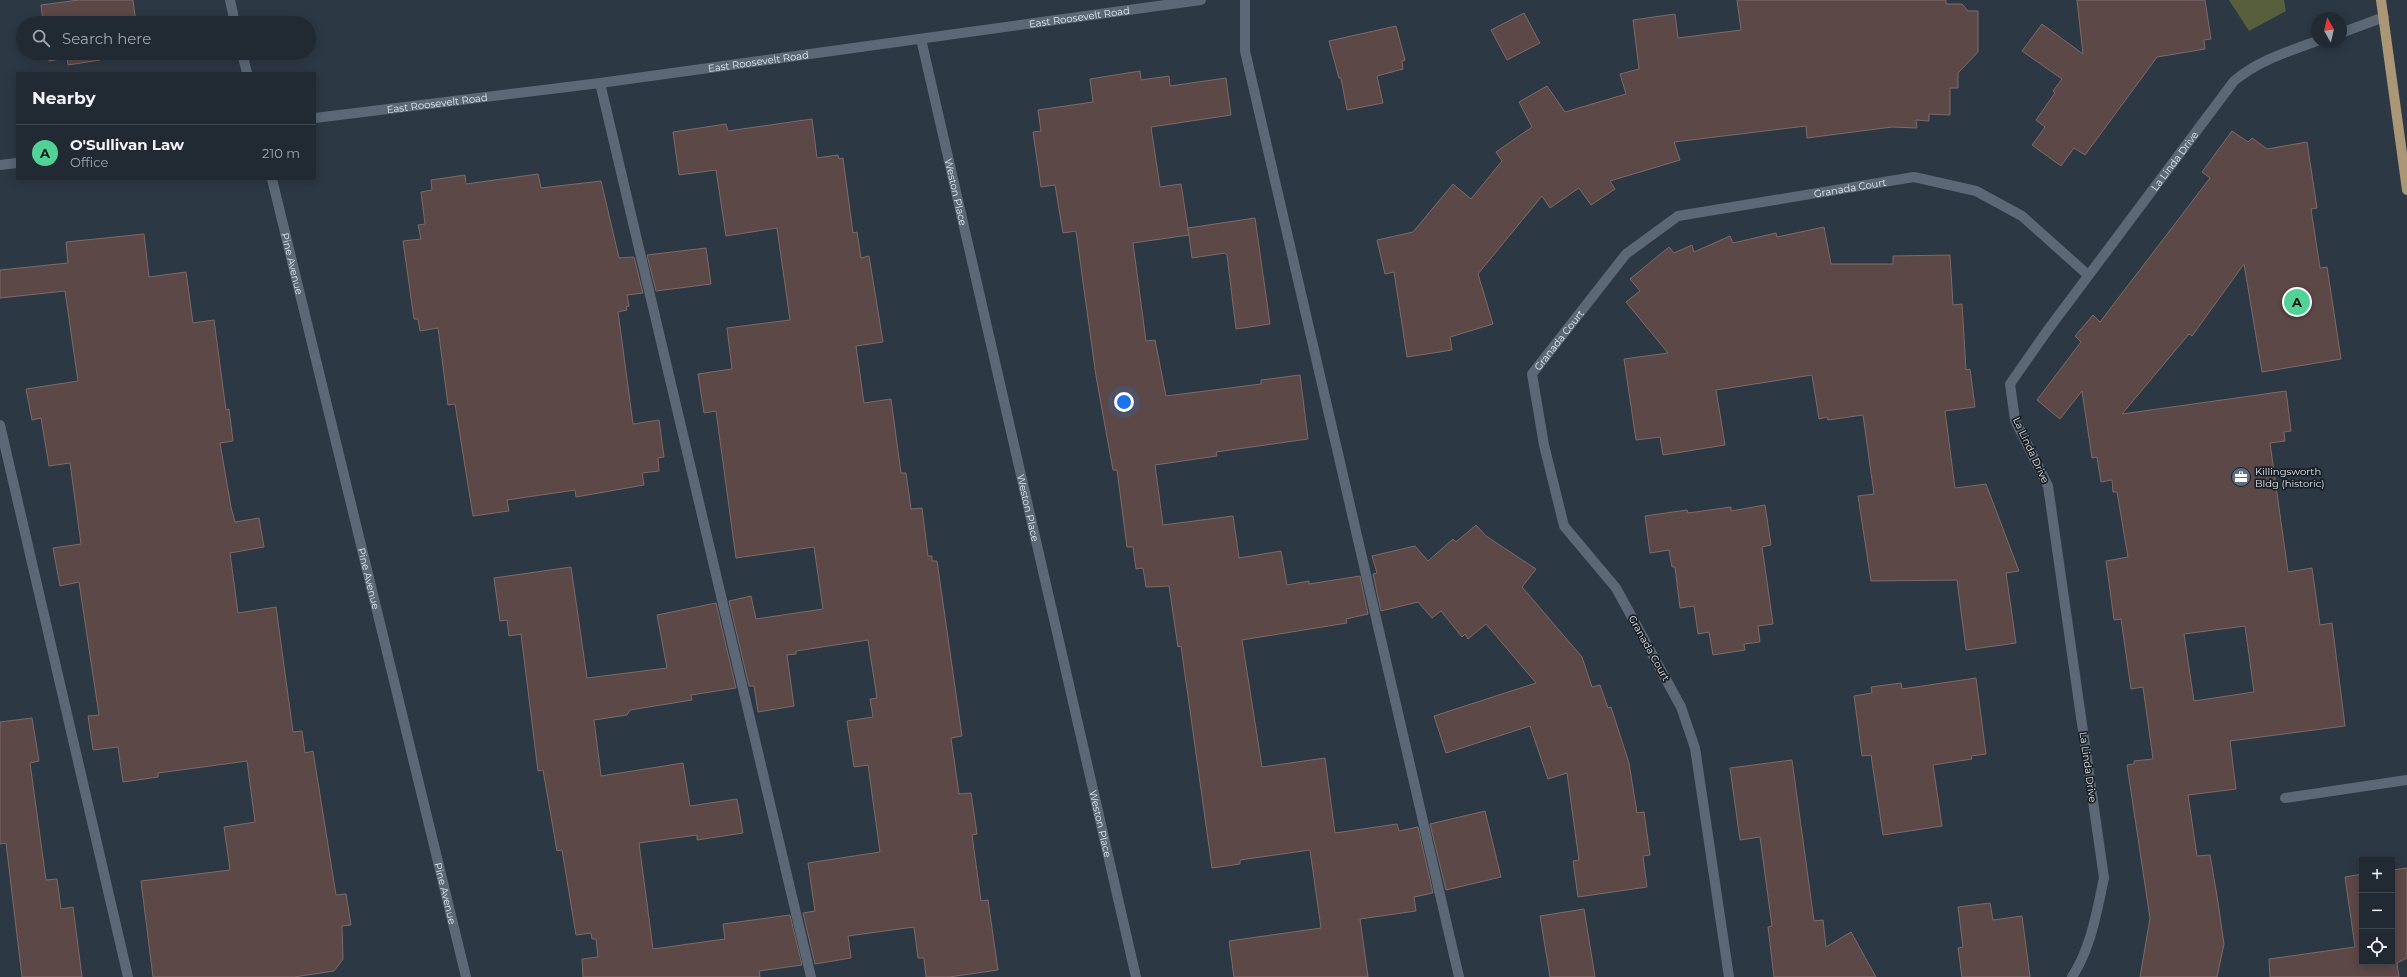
<!DOCTYPE html>
<meta charset="utf-8">
<style>
:root{--surface:#212a33;--page:#29323b;--text:#f1f3f6;--muted:#a2a7ac;--line:#3e464e;--accent:#51d398}
body{margin:0;font-family:Montserrat,sans-serif;background:var(--page);color:var(--text)}
.controls{position:absolute;right:12px;bottom:12px;display:grid;overflow:hidden;border-radius:0px;box-shadow:0 2px 10px #0003}
.controls button{width:36px;height:36px;display:grid;place-items:center;padding:0;border:0;border-bottom:1px solid var(--line);background:var(--surface);color:var(--text);font:20px sans-serif}
.compass{position:absolute;left:2311px;top:12px;width:36px;height:36px;border-radius:50%;background:var(--surface);box-shadow:0 2px 10px #0003;rotate:352deg}
.you{position:absolute;left:1124px;top:402px;width:14px;height:14px;margin:-10px;border:3px solid #fff;border-radius:50%;background:#1a73e8;box-shadow:0 0 0 6px #1a73e833}
.badge{display:grid;place-items:center;width:26px;height:26px;border-radius:50%;background:var(--accent);color:#111;font-size:13px;font-weight:700}
.pin{position:absolute;translate:-50% -50%;border:2px solid #fff;box-shadow:0 1px 4px #0006}
.list{margin:0;padding:0;list-style:none}
h2{display:flex;justify-content:space-between;align-items:center;height:52px;margin:0;padding:0 16px;font-size:17px}
h2 small{font-size:13px;font-weight:400;color:var(--muted)}
.list li{display:grid;grid-template-columns:26px 1fr auto;gap:12px;align-items:center;box-sizing:border-box;height:56px;padding:0 16px;border-top:1px solid var(--line)}
.list b{display:block;font-size:15px;white-space:nowrap}
.list p{margin:0;font-size:13px;white-space:nowrap;color:var(--muted)}
.list em{font-size:13px;font-style:normal;color:var(--muted)}
.icon{flex:none;width:22px;height:22px;fill:none;stroke:currentColor;stroke-width:2;stroke-linecap:round;stroke-linejoin:round}
.map{position:relative;flex:none;width:2407px;height:977px;overflow:hidden}
.search{position:absolute;background:var(--surface);box-shadow:0 2px 10px #0003;left:16px;top:16px;width:300px;height:44px;display:flex;align-items:center;gap:10px;box-sizing:border-box;padding:0 14px;border-radius:22px;color:var(--muted);font-size:15px}
.panel{position:absolute;background:var(--surface);box-shadow:0 2px 10px #0003;left:16px;top:72px;width:300px;height:108px;border-radius:0px}
.map>svg:first-child{display:block}
.green{fill:#585f3d}
.building{fill:#5c4847;stroke:#7e6a68;fill-rule:evenodd}
.lines{fill:none;stroke-linecap:round;stroke-linejoin:round}
.service{stroke:#5c6876;stroke-width:10}
.minor{stroke:#5c6876;stroke-width:10}
.primary{stroke:#ab9676;stroke-width:10}
.labels{text-anchor:middle;dominant-baseline:central;stroke-width:3.5;stroke-linejoin:round;paint-order:stroke}
.street-label{font-size:10px;fill:#e0e8ef;stroke:#191f24}
.poi-label{font-size:10px;fill:#e0e8ef;stroke:#191f24;text-anchor:start}
</style>
<div class="map">
<svg width="2407" height="977" viewBox="0 0 2407 977">
<rect width="100%" height="100%" fill="#2c3844"/>
<path class="green" d="M 2229,0 L 2284,0 L 2286,11 L 2249,31 Z"/>
<g class="building">
<path d="M 79,0 L 133,0 L 136,23 L 43,23 L 41,5 Z"/>
<path d="M 1737,0 L 1946,0 L 1946,4 L 1962,4 L 1968,11 L 1978,11 L 1978,52 L 1958,73 L 1958,88 L 1950,88 L 1950,115 L 1929,114 L 1929,121 L 1916,120 L 1917,128 L 1892,127 L 1807,138 L 1806,126 L 1674,142 L 1680,160 L 1610,181 L 1615,189 L 1591,205 L 1579,188 L 1550,208 L 1542,196 L 1478,274 L 1493,324 L 1450,337 L 1452,350 L 1407,357 L 1394,272 L 1385,274 L 1377,240 L 1413,232 L 1453,184 L 1471,199 L 1502,161 L 1496,152 L 1532,127 L 1519,102 L 1547,86 L 1565,112 L 1626,94 L 1620,74 L 1639,69 L 1633,20 L 1675,14 L 1678,38 L 1741,30 Z"/>
<path d="M 2077,0 L 2205,0 L 2211,39 L 2204,40 L 2205,49 L 2157,57 L 2085,155 L 2074,148 L 2061,166 L 2032,145 L 2045,127 L 2036,120 L 2055,93 L 2053,91 L 2062,79 L 2022,51 L 2042,24 L 2083,54 Z"/>
<path d="M 1524,13 L 1540,43 L 1507,60 L 1491,30 Z"/>
<path d="M 1396,26 L 1405,60 L 1402,61 L 1403,69 L 1377,76 L 1383,103 L 1347,110 L 1341,78 L 1339,78 L 1329,41 Z"/>
<path d="M 48,53 L 103,53 L 99,54 L 100,60 L 68,65 L 67,58 L 49,61 Z"/>
<path d="M 1140,71 L 1141,80 L 1169,76 L 1170,86 L 1226,78 L 1231,115 L 1151,127 L 1160,187 L 1181,184 L 1189,235 L 1133,243 L 1146,341 L 1155,340 L 1166,396 L 1261,384 L 1261,380 L 1300,375 L 1308,439 L 1216,452 L 1217,456 L 1155,465 L 1163,525 L 1233,516 L 1239,558 L 1281,551 L 1287,585 L 1309,581 L 1309,584 L 1360,576 L 1368,614 L 1346,619 L 1347,623 L 1242,640 L 1262,767 L 1325,758 L 1335,833 L 1397,824 L 1399,831 L 1418,827 L 1433,893 L 1414,897 L 1416,911 L 1360,919 L 1368,977 L 1234,977 L 1229,941 L 1321,928 L 1310,850 L 1240,860 L 1240,864 L 1212,868 L 1181,646 L 1178,647 L 1169,586 L 1146,587 L 1143,568 L 1136,569 L 1133,547 L 1127,547 L 1117,470 L 1113,470 L 1096,376 L 1076,231 L 1063,233 L 1055,185 L 1041,187 L 1033,132 L 1041,131 L 1038,110 L 1093,102 L 1090,79 Z"/>
<path d="M 812,119 L 817,158 L 838,155 L 839,159 L 843,158 L 853,233 L 857,232 L 861,258 L 869,256 L 883,342 L 856,346 L 864,403 L 891,399 L 901,473 L 906,473 L 911,509 L 922,508 L 928,556 L 932,556 L 932,561 L 937,561 L 962,736 L 951,738 L 959,794 L 971,793 L 977,834 L 972,835 L 981,901 L 988,900 L 998,970 L 949,977 L 926,977 L 924,958 L 918,958 L 914,927 L 848,936 L 851,958 L 815,964 L 803,913 L 815,911 L 808,863 L 880,852 L 868,765 L 854,767 L 847,721 L 873,717 L 870,699 L 877,698 L 868,640 L 796,651 L 796,654 L 787,655 L 794,706 L 758,712 L 754,686 L 749,686 L 729,601 L 751,596 L 756,619 L 823,609 L 814,547 L 736,558 L 716,411 L 704,413 L 698,374 L 732,369 L 727,328 L 790,320 L 777,228 L 726,236 L 716,170 L 679,175 L 673,132 L 726,124 L 728,131 Z"/>
<path d="M 2232,131 L 2248,142 L 2252,138 L 2267,149 L 2307,142 L 2317,208 L 2311,209 L 2320,268 L 2327,267 L 2341,359 L 2262,372 L 2244,264 L 2192,336 L 2189,334 L 2122,414 L 2286,391 L 2291,431 L 2284,432 L 2285,441 L 2270,443 L 2288,572 L 2312,568 L 2320,625 L 2332,623 L 2345,726 L 2230,741 L 2236,789 L 2188,795 L 2197,856 L 2210,855 L 2217,896 L 2224,944 L 2217,977 L 2140,977 L 2150,918 L 2127,765 L 2134,764 L 2134,761 L 2153,759 L 2143,687 L 2131,689 L 2121,619 L 2114,620 L 2106,561 L 2128,557 L 2117,492 L 2113,492 L 2112,480 L 2101,482 L 2097,457 L 2092,458 L 2082,391 L 2060,419 L 2037,400 L 2081,342 L 2075,336 L 2093,315 L 2100,322 L 2210,178 L 2202,172 ZM 2245,626 L 2254,692 L 2194,701 L 2184,634 Z"/>
<path d="M 538,174 L 541,188 L 601,181 L 619,258 L 634,257 L 643,293 L 627,295 L 629,306 L 626,307 L 627,310 L 618,312 L 633,424 L 659,420 L 664,457 L 658,458 L 659,471 L 642,473 L 644,485 L 576,497 L 575,490 L 507,500 L 509,511 L 473,516 L 455,404 L 448,405 L 438,328 L 420,331 L 418,319 L 414,319 L 403,241 L 421,239 L 418,225 L 425,224 L 421,192 L 432,190 L 431,180 L 465,175 L 466,184 Z"/>
<path d="M 1255,218 L 1270,324 L 1236,329 L 1227,255 L 1225,253 L 1192,258 L 1188,228 Z"/>
<path d="M 1824,227 L 1831,264 L 1893,264 L 1893,256 L 1950,255 L 1953,305 L 1962,304 L 1966,370 L 1970,369 L 1975,407 L 1945,411 L 1955,488 L 1986,484 L 2019,571 L 2006,573 L 2016,643 L 1966,650 L 1957,580 L 1871,581 L 1858,496 L 1874,494 L 1863,415 L 1828,420 L 1827,417 L 1819,419 L 1812,375 L 1716,390 L 1725,445 L 1663,455 L 1660,437 L 1636,440 L 1624,359 L 1668,353 L 1626,302 L 1640,291 L 1630,279 L 1669,247 L 1674,253 L 1692,245 L 1694,252 L 1730,236 L 1733,243 L 1776,233 L 1777,237 Z"/>
<path d="M 144,234 L 149,277 L 186,272 L 193,323 L 214,320 L 226,410 L 229,409 L 233,441 L 220,443 L 231,507 L 235,522 L 259,518 L 264,547 L 230,553 L 238,613 L 276,607 L 293,732 L 302,731 L 305,753 L 313,751 L 336,895 L 346,894 L 351,925 L 342,926 L 343,959 L 334,971 L 294,977 L 153,977 L 141,881 L 230,870 L 224,827 L 255,822 L 247,761 L 158,773 L 158,777 L 123,782 L 118,747 L 93,750 L 88,716 L 99,715 L 79,582 L 60,586 L 53,548 L 81,544 L 70,463 L 49,466 L 41,418 L 32,420 L 26,389 L 78,381 L 65,291 L 0,298 L 0,270 L 68,263 L 66,242 Z"/>
<path d="M 706,248 L 711,284 L 656,291 L 647,255 Z"/>
<path d="M 1765,505 L 1771,545 L 1762,547 L 1773,624 L 1758,626 L 1760,642 L 1744,644 L 1745,650 L 1713,655 L 1709,632 L 1698,634 L 1694,606 L 1680,608 L 1675,567 L 1672,567 L 1669,550 L 1650,553 L 1645,516 L 1687,510 L 1688,513 L 1731,507 L 1731,511 Z"/>
<path d="M 1476,525 L 1486,536 L 1536,569 L 1522,587 L 1582,657 L 1592,687 L 1600,685 L 1608,708 L 1611,707 L 1629,763 L 1637,813 L 1644,812 L 1650,855 L 1643,856 L 1647,887 L 1578,897 L 1573,861 L 1579,860 L 1567,773 L 1548,779 L 1530,726 L 1446,753 L 1434,716 L 1536,683 L 1486,624 L 1468,639 L 1465,634 L 1462,637 L 1441,611 L 1432,618 L 1418,602 L 1381,611 L 1373,574 L 1377,573 L 1372,556 L 1415,546 L 1428,561 L 1453,539 L 1456,542 Z"/>
<path d="M 571,567 L 587,678 L 667,668 L 657,615 L 716,603 L 736,688 L 691,695 L 692,700 L 630,710 L 627,715 L 594,720 L 601,776 L 683,763 L 690,806 L 737,799 L 743,833 L 697,840 L 697,835 L 639,843 L 653,949 L 725,939 L 723,924 L 790,915 L 802,965 L 759,971 L 760,977 L 583,977 L 582,959 L 598,957 L 596,939 L 592,939 L 591,933 L 576,935 L 562,850 L 557,851 L 543,770 L 538,771 L 521,634 L 509,636 L 507,620 L 500,621 L 494,578 Z"/>
<path d="M 1976,678 L 1986,754 L 1971,756 L 1972,759 L 1933,765 L 1942,826 L 1883,835 L 1871,755 L 1862,756 L 1854,696 L 1872,693 L 1871,687 L 1901,683 L 1902,689 Z"/>
<path d="M 32,718 L 39,761 L 30,763 L 46,880 L 57,879 L 61,909 L 73,907 L 82,977 L 22,977 L 6,843 L 0,844 L 0,722 Z"/>
<path d="M 1792,760 L 1814,921 L 1823,920 L 1826,947 L 1851,932 L 1876,977 L 1774,977 L 1768,927 L 1772,926 L 1760,837 L 1740,840 L 1730,768 Z"/>
<path d="M 1485,811 L 1501,877 L 1446,890 L 1430,824 Z"/>
<path d="M 2407,868 L 2407,958 L 2397,963 L 2399,977 L 2270,977 L 2269,959 L 2355,947 L 2345,877 L 2362,874 L 2362,962 L 2392,962 L 2392,870 Z"/>
<path d="M 1990,903 L 1993,920 L 2022,916 L 2030,977 L 1962,977 L 1958,948 L 1963,947 L 1958,907 Z"/>
<path d="M 1584,909 L 1595,977 L 1550,977 L 1540,916 Z"/>
</g>
<g class="lines">
<g class="service">
<path d="M 1245,0 L 1245,51 L 1459,977"/>
<path d="M 600,83 L 811,977"/>
<path d="M 0,425 L 128,977"/>
<path d="M 2285,798 L 2407,780"/>
</g>
<g class="minor">
<path d="M 230,0 L 235,23"/>
<path d="M 2341,33 L 2384,17"/>
<path id="s1" d="M 921,39 L 1136,977"/>
<path d="M 242,53 L 247,73"/>
<path id="s2" d="M 315,118 L 600,83 L 1201,0"/>
<path d="M 0,165 L 17,163"/>
<path id="s3" d="M 272,179 L 466,977"/>
<path id="s4" d="M 1729,977 L 1695,748 L 1681,707 L 1616,588 L 1564,526 L 1544,445 L 1532,374 L 1626,254 L 1678,216 L 1914,177 L 1976,191 L 2022,216 L 2088,275"/>
<path id="s5" d="M 2072,977 C 2091,948 2097,911 2104,878 L 2048,486 L 2015,420 L 2010,384 L 2047,331 L 2234,81 C 2259,60 2287,52 2317,41"/>
</g>
<path class="primary" d="M 2381,0 L 2407,190"/>
</g>
<defs>
<symbol id="office-disc" viewBox="-11 -11 22 22"><circle r="9.5" fill="#5c6f8a" stroke="#191f24"/><path d="M-6-3h4V-5.5h4V-3h4V5H-6ZM-1-4.5V-3h2v-1.5ZM-6 0V1H6V0Z" fill="#fff"/></symbol>
</defs>
<g fill-rule="evenodd">
<use href="#office-disc" x="2230" y="466" width="22" height="22"/>
</g>
<g class="labels">
<g class="street-label">
<text stroke="none"><textPath href="#s2" startOffset="771">East Roosevelt Road</textPath></text>
<text stroke="none"><textPath href="#s2" startOffset="447">East Roosevelt Road</textPath></text>
<text stroke="none"><textPath href="#s2" startOffset="123">East Roosevelt Road</textPath></text>
<text stroke="none"><textPath href="#s5" startOffset="888">La Linda Drive</textPath></text>
<text stroke="none"><textPath href="#s4" startOffset="1038">Granada Court</textPath></text>
<text stroke="none"><textPath href="#s1" startOffset="157">Weston Place</textPath></text>
<text stroke="none"><textPath href="#s3" startOffset="87">Pine Avenue</textPath></text>
<text stroke="none"><textPath href="#s4" startOffset="690">Granada Court</textPath></text>
<text transform="translate(2031 450) rotate(65)">La Linda Drive</text>
<text stroke="none"><textPath href="#s1" startOffset="481">Weston Place</textPath></text>
<text stroke="none"><textPath href="#s3" startOffset="411">Pine Avenue</textPath></text>
<text transform="translate(1649 648) rotate(61)">Granada Court</text>
<text transform="translate(2088 767) rotate(82)">La Linda Drive</text>
<text stroke="none"><textPath href="#s1" startOffset="805">Weston Place</textPath></text>
<text stroke="none"><textPath href="#s3" startOffset="735">Pine Avenue</textPath></text>
</g>
<g class="poi-label">
<text x="2255" y="471">Killingsworth<tspan x="2255" dy="12">Bldg (historic)</tspan></text>
</g>
</g>
</svg>
<div class="controls">
<button>+</button>
<button>−</button>
<button><svg class="icon" aria-label="locate" viewBox="0 0 24 24"><circle cx="12" cy="12" r="6"/><path d="M12 2v4M12 18v4M2 12h4M18 12h4"/></svg></button>
</div>
<svg class="compass" viewBox="-18 -18 36 36"><path d="M0-13l5 13h-10z" fill="#e53935"/><path d="M0 13l5-13h-10z" fill="#a2a7ac"/></svg>
<div class="you"></div>
<div class="pin badge" style="left:2297px;top:302px">A</div>
<div class="search"><svg class="icon" aria-label="search" viewBox="0 0 24 24"><circle cx="10" cy="10" r="6"/><path d="M15 15l6 6"/></svg>Search here</div>
<section class="panel">
<h2>Nearby<small></small></h2>
<ul class="list">
<li><span class="badge">A</span><div><b>O'Sullivan Law</b><p>Office</p></div><em>210 m</em></li>
</ul>
</section>
</div>
